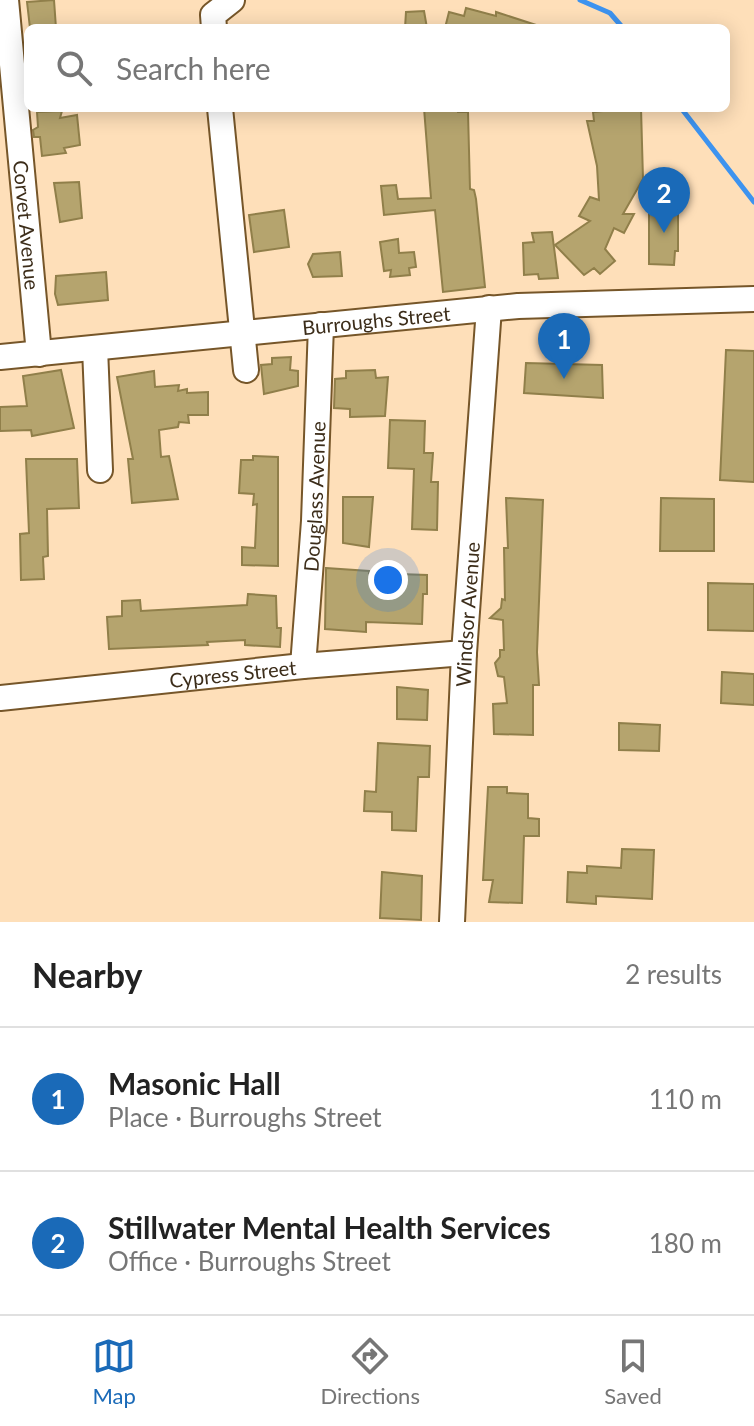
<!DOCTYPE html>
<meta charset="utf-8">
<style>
:root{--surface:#fff;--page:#f6f6f6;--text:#222;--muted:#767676;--line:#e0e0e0;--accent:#1a6ab8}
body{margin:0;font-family:Lato,sans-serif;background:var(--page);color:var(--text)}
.you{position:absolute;left:388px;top:580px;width:28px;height:28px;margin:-20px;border:6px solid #fff;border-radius:50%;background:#1a73e8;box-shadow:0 0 0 12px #1a73e833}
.badge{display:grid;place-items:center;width:52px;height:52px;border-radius:50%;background:var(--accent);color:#fff;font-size:26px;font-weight:700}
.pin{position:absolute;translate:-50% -66px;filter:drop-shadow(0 2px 4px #0008)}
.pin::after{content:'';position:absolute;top:42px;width:28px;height:24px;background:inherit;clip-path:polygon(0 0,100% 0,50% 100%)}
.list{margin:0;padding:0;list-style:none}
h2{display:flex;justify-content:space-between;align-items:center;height:104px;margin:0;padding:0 32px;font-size:34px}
h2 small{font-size:26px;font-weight:400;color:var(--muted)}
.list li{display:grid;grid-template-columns:52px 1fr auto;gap:24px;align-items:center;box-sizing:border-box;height:144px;padding:0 32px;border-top:2px solid var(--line)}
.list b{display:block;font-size:30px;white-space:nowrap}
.list p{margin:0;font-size:26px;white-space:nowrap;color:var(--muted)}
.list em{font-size:26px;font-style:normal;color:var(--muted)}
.icon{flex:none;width:44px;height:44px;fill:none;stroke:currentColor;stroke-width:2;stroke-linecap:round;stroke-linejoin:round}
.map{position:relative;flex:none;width:754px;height:922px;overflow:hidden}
.search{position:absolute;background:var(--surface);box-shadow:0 4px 20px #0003;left:24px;right:24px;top:24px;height:88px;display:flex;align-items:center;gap:20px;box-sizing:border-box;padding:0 28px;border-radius:12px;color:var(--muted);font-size:30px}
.sheet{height:392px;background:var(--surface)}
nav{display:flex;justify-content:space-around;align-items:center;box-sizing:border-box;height:112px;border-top:2px solid var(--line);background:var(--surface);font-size:22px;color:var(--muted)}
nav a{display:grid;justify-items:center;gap:4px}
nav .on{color:var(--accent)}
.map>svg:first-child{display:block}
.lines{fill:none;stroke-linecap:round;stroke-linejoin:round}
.stream{stroke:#3d93ef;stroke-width:5}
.building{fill:#b5a46e;stroke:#907f4a;stroke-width:2}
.minor-casing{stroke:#765629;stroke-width:28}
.minor{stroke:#fff;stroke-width:24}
.labels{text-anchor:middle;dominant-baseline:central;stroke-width:8;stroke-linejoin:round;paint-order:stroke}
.street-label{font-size:20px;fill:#3c2d1a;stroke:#ffefdc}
</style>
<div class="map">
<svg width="754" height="922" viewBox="0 0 754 922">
<rect width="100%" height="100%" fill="#fedfb9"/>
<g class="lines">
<g class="stream">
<path d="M 580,0 L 610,13 L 623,28"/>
<path d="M 681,108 L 754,202"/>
</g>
</g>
<g class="building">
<path d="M 54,0 L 56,28 L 30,28 L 27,2 Z"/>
<path d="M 466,8 L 496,16 L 496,12 L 536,25 L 535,28 L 445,28 L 449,12 L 464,16 Z"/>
<path d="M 424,11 L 427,28 L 405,28 L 406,12 Z"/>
<path d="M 424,108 L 457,108 L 458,112 L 468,112 L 470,189 L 474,190 L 476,199 L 485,287 L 443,292 L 435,210 L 384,215 L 381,186 L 396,185 L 398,199 L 431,198 Z"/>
<path d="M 602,108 L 641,108 L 643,179 L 623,214 L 634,214 L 624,233 L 614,228 L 605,249 L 615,261 L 600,274 L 594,268 L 584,275 L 555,245 L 590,221 L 579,216 L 590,197 L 599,200 L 597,166 L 587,121 L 594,121 L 593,112 L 602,111 Z"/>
<path d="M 62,111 L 60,118 L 77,115 L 80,145 L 64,148 L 66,153 L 42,156 L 40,137 L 34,137 L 33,130 L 38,127 L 37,112 Z"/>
<path d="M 79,182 L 82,218 L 60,222 L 54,183 Z"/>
<path d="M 284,210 L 289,247 L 254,252 L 249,215 Z"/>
<path d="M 649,214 L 678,214 L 678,251 L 675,251 L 674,265 L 649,264 Z"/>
<path d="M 552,232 L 558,278 L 539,279 L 538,274 L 524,275 L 523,243 L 534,242 L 532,233 Z"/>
<path d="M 398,239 L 399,253 L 414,252 L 416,267 L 409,268 L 410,275 L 390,277 L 391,270 L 384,271 L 380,242 Z"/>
<path d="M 340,252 L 342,276 L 313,277 L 308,264 L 313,254 Z"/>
<path d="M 106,272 L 108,300 L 58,305 L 55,294 L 56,276 Z"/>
<path d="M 726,350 L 754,351 L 754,482 L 720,480 Z"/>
<path d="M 291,357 L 290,370 L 298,371 L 298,386 L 264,394 L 261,365 L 272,364 L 272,358 Z"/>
<path d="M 526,363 L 602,365 L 603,398 L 524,393 Z"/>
<path d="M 61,370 L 74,428 L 32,436 L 31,430 L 0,431 L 0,407 L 27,406 L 23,376 Z"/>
<path d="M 375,370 L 376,378 L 388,377 L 385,416 L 350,417 L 350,409 L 334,408 L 335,379 L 346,378 L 346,371 Z"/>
<path d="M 154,371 L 155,387 L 179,385 L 178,391 L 187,389 L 187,393 L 208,392 L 208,415 L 188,415 L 189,423 L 179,422 L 178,427 L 159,430 L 161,457 L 169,456 L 178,499 L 132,503 L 128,459 L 133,459 L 117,377 Z"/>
<path d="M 390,420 L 425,421 L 424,453 L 433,453 L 431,482 L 438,482 L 437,530 L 412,529 L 414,469 L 388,468 Z"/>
<path d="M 253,456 L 278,457 L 278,566 L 242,565 L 242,547 L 255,548 L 257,504 L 253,505 L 254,494 L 239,493 L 241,460 L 253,460 Z"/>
<path d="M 26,459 L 77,459 L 79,508 L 47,509 L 48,556 L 43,557 L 44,579 L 21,580 L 20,534 L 29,533 Z"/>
<path d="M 343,497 L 373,497 L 369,547 L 343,543 Z"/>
<path d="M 506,498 L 543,500 L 537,652 L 539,685 L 533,685 L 533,735 L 494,734 L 493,704 L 507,703 L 504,677 L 498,676 L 495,663 L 500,657 L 500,650 L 504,650 L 503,620 L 490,618 L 501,608 L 502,599 L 505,600 L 504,548 L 508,548 Z"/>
<path d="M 661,498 L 714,499 L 714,551 L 660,551 Z"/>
<path d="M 326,568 L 369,571 L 369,573 L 427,575 L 427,594 L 423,594 L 422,624 L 366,622 L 366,632 L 325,629 Z"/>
<path d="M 708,583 L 754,584 L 754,631 L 708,630 Z"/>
<path d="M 248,594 L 276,596 L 277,628 L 281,628 L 280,647 L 245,645 L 245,640 L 207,642 L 208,645 L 109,649 L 107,617 L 122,616 L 122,601 L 140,600 L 141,611 L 247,605 Z"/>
<path d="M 722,672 L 754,674 L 754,705 L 721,703 Z"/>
<path d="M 397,687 L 428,690 L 427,720 L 397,719 Z"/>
<path d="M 619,723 L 660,725 L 659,751 L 619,750 Z"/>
<path d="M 378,743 L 430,746 L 429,777 L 418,777 L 416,831 L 392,830 L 392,812 L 364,811 L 365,791 L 376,792 Z"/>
<path d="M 488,787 L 507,787 L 507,793 L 528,794 L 528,818 L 539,819 L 539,836 L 524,836 L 522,903 L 489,902 L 493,880 L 483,880 Z"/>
<path d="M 622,849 L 654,850 L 652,899 L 596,896 L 596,904 L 567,902 L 568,872 L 587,873 L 587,866 L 621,868 Z"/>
<path d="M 382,872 L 422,876 L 421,920 L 380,918 Z"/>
</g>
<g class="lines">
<defs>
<g id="minor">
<path id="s1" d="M 6,0 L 39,354"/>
<path d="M 214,28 L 213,15 L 232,0"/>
<path d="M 220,108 L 246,370"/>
<path d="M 95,348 L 100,470"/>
<path id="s2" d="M 0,357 L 518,306 L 754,299"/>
<path id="s3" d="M 303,666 L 314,521 L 321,325"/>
<path id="s4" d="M 0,698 L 303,666 L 464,653"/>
<path id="s5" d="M 452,922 L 464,653 L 489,308"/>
</g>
</defs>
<use href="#minor" class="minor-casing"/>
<use href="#minor" class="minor"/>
</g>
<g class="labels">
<g class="street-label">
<text stroke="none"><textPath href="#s1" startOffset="226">Corvet Avenue</textPath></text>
<text stroke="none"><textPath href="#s2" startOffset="378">Burroughs Street</textPath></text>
<text stroke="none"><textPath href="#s3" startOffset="170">Douglass Avenue</textPath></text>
<text stroke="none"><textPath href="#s5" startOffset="308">Windsor Avenue</textPath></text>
<text stroke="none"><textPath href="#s4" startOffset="234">Cypress Street</textPath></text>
</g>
</g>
</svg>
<div class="you"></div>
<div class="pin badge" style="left:564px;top:379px">1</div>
<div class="pin badge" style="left:664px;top:233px">2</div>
<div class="search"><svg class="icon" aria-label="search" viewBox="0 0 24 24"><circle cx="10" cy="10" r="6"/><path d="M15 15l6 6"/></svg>Search here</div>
</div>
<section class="sheet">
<h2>Nearby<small>2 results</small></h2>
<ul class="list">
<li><span class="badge">1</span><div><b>Masonic Hall</b><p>Place · Burroughs Street</p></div><em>110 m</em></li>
<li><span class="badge">2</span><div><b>Stillwater Mental Health Services</b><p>Office · Burroughs Street</p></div><em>180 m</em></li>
</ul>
</section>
<nav>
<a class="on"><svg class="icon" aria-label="map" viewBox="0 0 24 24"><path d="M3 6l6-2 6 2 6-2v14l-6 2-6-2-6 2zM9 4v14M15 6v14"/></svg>Map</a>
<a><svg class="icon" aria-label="directions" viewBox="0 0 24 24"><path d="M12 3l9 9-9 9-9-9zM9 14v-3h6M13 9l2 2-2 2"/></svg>Directions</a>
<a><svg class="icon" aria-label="saved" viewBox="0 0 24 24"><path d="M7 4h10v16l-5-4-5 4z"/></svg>Saved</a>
</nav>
